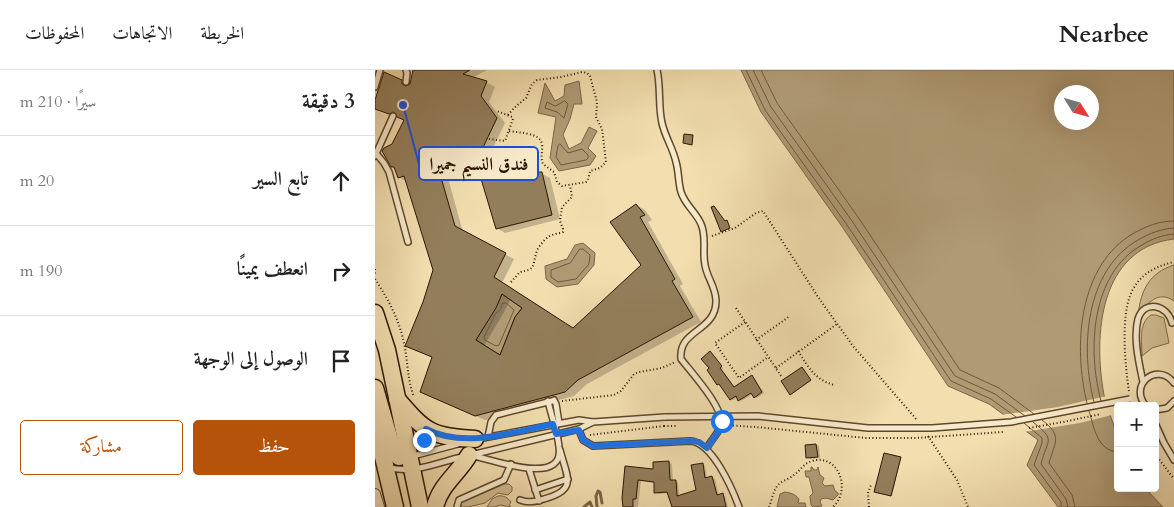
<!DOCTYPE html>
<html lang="ar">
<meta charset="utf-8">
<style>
:root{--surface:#fff;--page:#f2f2f2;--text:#222;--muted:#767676;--line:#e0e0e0;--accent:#b45309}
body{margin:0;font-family:Cardo,Amiri,serif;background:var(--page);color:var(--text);direction:rtl}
.controls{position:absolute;right:15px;bottom:15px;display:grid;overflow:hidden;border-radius:5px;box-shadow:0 5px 20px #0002}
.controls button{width:45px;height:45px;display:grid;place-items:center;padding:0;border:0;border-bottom:1px solid var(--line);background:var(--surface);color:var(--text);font:25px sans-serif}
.compass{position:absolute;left:679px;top:15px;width:45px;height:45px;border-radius:50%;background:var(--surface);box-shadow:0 5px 20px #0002;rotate:127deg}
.stop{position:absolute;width:15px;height:15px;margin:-11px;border:4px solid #1a73e8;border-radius:50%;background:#fff}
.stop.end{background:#1a73e8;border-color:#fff;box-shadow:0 1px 5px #0008}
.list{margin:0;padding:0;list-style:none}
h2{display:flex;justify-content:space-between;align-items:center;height:65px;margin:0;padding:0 20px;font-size:21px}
h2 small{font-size:16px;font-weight:400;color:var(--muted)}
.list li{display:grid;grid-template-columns:32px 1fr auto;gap:15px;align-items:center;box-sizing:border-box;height:90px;padding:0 20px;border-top:1px solid var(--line)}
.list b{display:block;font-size:19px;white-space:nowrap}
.list em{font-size:16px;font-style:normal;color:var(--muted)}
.actions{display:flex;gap:10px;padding:15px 20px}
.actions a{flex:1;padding:11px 0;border:1px solid var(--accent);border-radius:5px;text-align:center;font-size:18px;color:var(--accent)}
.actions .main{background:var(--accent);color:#fff}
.icon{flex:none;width:28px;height:28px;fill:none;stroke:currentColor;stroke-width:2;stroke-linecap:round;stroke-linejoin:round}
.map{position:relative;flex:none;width:799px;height:437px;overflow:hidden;direction:ltr}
header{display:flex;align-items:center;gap:30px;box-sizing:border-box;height:70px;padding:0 25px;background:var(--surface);border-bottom:1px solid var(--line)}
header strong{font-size:24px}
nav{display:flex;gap:28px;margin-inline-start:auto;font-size:18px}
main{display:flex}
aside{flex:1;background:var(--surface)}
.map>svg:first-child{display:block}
.green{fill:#d0bc91;stroke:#7e6849}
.water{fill:#af9a74;stroke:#7b6546;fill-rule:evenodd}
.pier{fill:#f2deaf}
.shadow{fill:#0003;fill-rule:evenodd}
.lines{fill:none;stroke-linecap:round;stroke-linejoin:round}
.shore{stroke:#6e583a;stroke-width:1}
.stream{stroke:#7b6546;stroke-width:3}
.building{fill:#937e5b;stroke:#2c1501;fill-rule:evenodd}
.lane-casing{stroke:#5e472c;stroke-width:8}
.street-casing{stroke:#5e472c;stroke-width:12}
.primary-casing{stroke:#2c1501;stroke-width:19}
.path{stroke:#2c1501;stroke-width:2;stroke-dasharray:1 2.5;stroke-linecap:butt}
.lane{stroke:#f7eacb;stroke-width:5}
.street{stroke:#f7eacb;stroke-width:10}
.primary{stroke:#f2deaf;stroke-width:16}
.lane-bridge-casing{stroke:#5e472c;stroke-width:8;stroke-linecap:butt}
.path-bridge{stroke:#2c1501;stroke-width:2;stroke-dasharray:1 2.5;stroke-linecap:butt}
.lane-bridge{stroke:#f7eacb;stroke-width:5}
.route{stroke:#1a73e8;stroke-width:6}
.leader{fill:none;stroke:#1d4ed8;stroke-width:2}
.callout-dot{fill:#1d4ed8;stroke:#f7eacb;stroke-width:2}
.callout{fill:#f7eacb;stroke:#1d4ed8;stroke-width:2}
.callout-label{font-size:18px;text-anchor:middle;font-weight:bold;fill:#2c1501}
</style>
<header>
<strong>Nearbee</strong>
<nav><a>الخريطة</a><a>الاتجاهات</a><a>المحفوظات</a></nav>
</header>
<main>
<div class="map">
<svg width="799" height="437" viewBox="0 0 799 437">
<rect width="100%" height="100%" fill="#f2deaf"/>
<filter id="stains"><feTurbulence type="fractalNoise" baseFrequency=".004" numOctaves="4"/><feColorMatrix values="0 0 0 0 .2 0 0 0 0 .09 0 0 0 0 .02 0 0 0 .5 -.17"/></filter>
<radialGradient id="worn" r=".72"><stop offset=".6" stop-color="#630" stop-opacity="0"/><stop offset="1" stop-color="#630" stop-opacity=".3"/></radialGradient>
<g class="green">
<path d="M 799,195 L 799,231 C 783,220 773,233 763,245 C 766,220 774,203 799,195 Z"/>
<path d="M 776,245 L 781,245 L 789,248 L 794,273 L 777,278 L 767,286 C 767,273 763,253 776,245 Z"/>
<path d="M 129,414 L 134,414 L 137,417 L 137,421 L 133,425 L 123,423 L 110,433 L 93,437 L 84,437 L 87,432 Z"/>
<path d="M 123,426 C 129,425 133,428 136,432 L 134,435 L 136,437 L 125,435 L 120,437 L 112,437 L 117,429 Z"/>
</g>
<g class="water">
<path d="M 366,0 L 799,0 L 799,169 C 724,178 718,266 729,325 C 732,340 740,354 742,369 C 745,384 743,403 743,418 L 770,418 L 788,437 L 683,437 L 652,395 L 663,370 L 614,334 L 573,316 L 468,158 L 386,42 ZM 686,22 L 716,22 L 716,52 L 686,52 Z"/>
<path d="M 204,11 L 207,34 L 199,34 L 195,49 L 188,65 L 194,79 L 206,73 L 214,57 L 222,61 L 213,78 L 221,86 L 215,95 L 184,101 L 175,88 L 181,47 L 163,43 L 170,13 L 180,31 L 189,26 L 190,15 Z"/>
<path d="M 208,173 L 220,183 L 219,195 L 203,214 L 182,217 L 171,209 L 170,196 L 192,189 L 200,175 Z"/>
<path d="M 127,224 L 147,238 L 140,247 L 125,285 L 101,270 Z"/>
<path d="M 436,397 L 437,397 L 439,400 L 442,400 L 443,397 L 445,405 L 449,408 L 447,413 L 450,416 L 458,415 L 460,421 L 463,423 L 463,425 L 458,430 L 451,428 L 446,429 L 445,432 L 447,436 L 438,437 L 436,435 L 435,426 L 438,423 L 434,407 L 431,407 L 430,401 L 436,401 Z"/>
<path d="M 410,422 C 416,423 420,424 424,429 L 423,433 L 430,433 L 431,437 L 402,437 L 405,424 Z"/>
</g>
<path class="pier" d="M 732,326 L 737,345 L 705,353 L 649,362 L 626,345 L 683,337 Z"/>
<g class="shadow">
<path d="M 40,0 L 112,0 L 97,8 L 111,12 L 120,17 L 114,32 L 130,53 L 114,86 L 145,79 L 153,84 L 163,103 L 166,103 L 175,108 L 185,149 L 130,163 L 122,158 L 105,102 L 73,108 L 88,162 L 139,189 L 127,213 L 198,259 L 267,196 L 261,135 L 270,140 L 277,150 L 273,152 L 308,214 L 305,216 L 326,252 L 212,314 L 199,326 L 110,350 L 46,322 L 58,288 L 32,276 L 49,233 L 59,200 L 32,112 L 24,107 L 21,98 L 17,96 L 18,75 L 30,51 L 0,38 L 0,34 L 26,11 L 34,16 ZM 136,228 L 148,237 L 126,286 L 109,276 L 129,242 Z"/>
<path d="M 337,283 L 348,298 L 347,299 L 360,318 L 379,308 L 389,323 L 382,328 L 378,324 L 366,331 L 363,327 L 358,330 L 356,329 L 343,314 L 336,298 Z"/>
<path d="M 427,298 L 436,311 L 417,324 L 416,324 Z"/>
<path d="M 441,375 L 444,376 L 445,388 L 435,389 L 433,387 Z"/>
<path d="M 526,388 L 517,426 L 502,422 Z"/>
<path d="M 294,392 L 297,394 L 298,411 L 303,413 L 304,426 L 322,420 L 327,394 L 330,396 L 332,408 L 337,407 L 340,409 L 344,426 L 348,425 L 350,426 L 353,437 L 298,437 L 294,423 L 283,424 L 281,422 L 280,413 L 266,411 L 263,437 L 248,437 L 251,397 L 279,400 Z"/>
</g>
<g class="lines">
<g class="shore">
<path d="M 371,0 L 390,40 L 472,155 L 576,311 L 616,329 L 641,347"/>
<path d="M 378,0 L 396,37 L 477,151 L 580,306 L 620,324 L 650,346"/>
<path d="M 386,0 L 402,33 L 483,147 L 585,300 L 624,318 L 659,344"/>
<path d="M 190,31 L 193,34 L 189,48 L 182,42 L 170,38 L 172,32 L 180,36 Z"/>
<path d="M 185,74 L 193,83 L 207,79 L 213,85 L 213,88 L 211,90 L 186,95 L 181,87 L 183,76 Z"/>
<path d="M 205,179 L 208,179 L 215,185 L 214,194 L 201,209 L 183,212 L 176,207 L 176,200 L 195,193 Z"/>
<path d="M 128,233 L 131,233 L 139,240 L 124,275 L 121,276 L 110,270 L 109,267 L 121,243 L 125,240 Z"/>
<path d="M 726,331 C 712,280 716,203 767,175 C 777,169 787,165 799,164"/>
<path d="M 719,332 C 705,279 710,200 763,170 C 775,163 786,159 799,158"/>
<path d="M 712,333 C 698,277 703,195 759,163 C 772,156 784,151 799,151"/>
<path d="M 714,341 C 719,357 722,381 743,382"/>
<path d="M 667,350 C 688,366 680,372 674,393 L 697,425 L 700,437"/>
<path d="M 658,352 C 682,371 672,369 666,394 L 691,429 L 693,437"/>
<path d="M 649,353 L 667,368 L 667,373 L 659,395 L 686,432 L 686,437"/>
</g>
<g class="stream">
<path d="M 209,437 L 215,432 L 217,437"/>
<path d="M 222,437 L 221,426 L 223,421 L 225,422 L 227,433"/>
</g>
</g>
<g class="building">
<path d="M 38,0 L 95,0 L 88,4 L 112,11 L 106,26 L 122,48 L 103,88 L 145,77 L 157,102 L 167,102 L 177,145 L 121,159 L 101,92 L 99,97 L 65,104 L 80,156 L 131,183 L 119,207 L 198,258 L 266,195 L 235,152 L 261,134 L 270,145 L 265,147 L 300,209 L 297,211 L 318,247 L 203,310 L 190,322 L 100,346 L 45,322 L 57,287 L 30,276 L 48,232 L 58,200 L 29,106 L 23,108 L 19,97 L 16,97 L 7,81 L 9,78 L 17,74 L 29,50 L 22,47 L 19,42 L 14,44 L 0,39 L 0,30 L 9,2 L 27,10 L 27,14 L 31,16 L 35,14 ZM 127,224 L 147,238 L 140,247 L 125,285 L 101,270 L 121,238 Z"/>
<path d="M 309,64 L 318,65 L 317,75 L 308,73 Z"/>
<path d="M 339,136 L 350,151 L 352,150 L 355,158 L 346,162 L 336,137 Z"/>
<path d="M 335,281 L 347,296 L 345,298 L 359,317 L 377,305 L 387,322 L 379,328 L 376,323 L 363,331 L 361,326 L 355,330 L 344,314 L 342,315 L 332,300 L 334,298 L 326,289 Z"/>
<path d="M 427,297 L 436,310 L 415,325 L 406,311 Z"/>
<path d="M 441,374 L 443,387 L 431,388 L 430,375 Z"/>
<path d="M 509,383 L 526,387 L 516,426 L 499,422 Z"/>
<path d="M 294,391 L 295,410 L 301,410 L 302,426 L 321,420 L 316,395 L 328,393 L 330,408 L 337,406 L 342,425 L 348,423 L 351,437 L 297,437 L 292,422 L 279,423 L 279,412 L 263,410 L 261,429 L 258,429 L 258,437 L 248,437 L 247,428 L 250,396 L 278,399 L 278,392 Z"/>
</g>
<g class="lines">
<defs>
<g id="lane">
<path d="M 282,0 C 286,17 283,36 287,53 C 290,67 298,78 301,92 C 304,102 303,112 306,122 C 310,135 321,142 326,154 C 332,167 327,181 330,195 C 332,208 341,217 341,231 C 341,262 303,259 306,289 C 316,302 350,339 346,355 C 344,363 336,370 332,378"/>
<path d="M 31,12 L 32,3 L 31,0"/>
<path d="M 0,17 L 5,0"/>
<path d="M 0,82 L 9,93 L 14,102 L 33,172"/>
<path d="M 0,86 L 18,46"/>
<path d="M 768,312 C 764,293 758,268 763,249 C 769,229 793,235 797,253"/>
<path d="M 771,336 C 753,315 782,291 799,313"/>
<path d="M 780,340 L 792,338 L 799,331"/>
<path d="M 780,353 L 789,373 L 799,390"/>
<path d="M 204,360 L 208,370 L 218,376 L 315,371 C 337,372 357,418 364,437"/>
<path d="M 113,367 L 116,352 L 121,345 L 177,331 L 179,330 L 181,334 L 184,353"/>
<path d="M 103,369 L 204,350 L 218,352 L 290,347"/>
<path d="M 96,385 L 204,359 L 218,352"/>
<path d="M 38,386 L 83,374"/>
<path d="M 99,386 C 118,390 190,417 184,377 C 183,363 176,345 173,331"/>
<path d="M 13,397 C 36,405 64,392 87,387"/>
<path d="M 154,399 L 164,431"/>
<path d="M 160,420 L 193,409"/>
<path d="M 145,430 C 153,433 161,432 169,429 C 203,420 192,407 185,380"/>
<path d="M 82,437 L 84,430 L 129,410 L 136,394"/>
</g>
<path id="street" d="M 0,424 L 4,437"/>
<g id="primary">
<path d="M 0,243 L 12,280 L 45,437"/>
<path d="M 0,318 L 18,381 L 24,387 L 33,381"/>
<path d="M 22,329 C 50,362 57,367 100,369"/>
<path d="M 0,353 L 20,437"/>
<path d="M 60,437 C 65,415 83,404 94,385"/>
</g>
</defs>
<use href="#lane" class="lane-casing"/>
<use href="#street" class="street-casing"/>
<use href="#primary" class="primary-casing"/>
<g class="path">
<path d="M 133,45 L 139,38 L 151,28 L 157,14 L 162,10 L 186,7 L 207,2 L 212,3 L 215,6 L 222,32 L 221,47 L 227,59 L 231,92 L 225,98 L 215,101 L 213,110 L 211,112 L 187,116 L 182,112 L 179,102 L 168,94 C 165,87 168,81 167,74 C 165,62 143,63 134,61"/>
<path d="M 114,69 L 130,71 L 138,49 L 137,47 L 122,41"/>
<path d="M 337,166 L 360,158 L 381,143 L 388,141 L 443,227 L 478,276 L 542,350"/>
<path d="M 0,199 L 0,206"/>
<path d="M 0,209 C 13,229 24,249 29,273 C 33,291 32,309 39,327"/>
<path d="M 136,212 L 145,202 C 161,199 157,197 161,184 C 162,178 168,171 173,167 C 177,164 183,164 188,162 L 188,159 L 185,151 L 187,137 L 197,127 L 195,115"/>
<path d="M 361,238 L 406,306"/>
<path d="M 370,252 L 340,273 L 364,308 L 393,287"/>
<path d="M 381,270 L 415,246"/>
<path d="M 423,281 C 434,298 439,309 459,315"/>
<path d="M 401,298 L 462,254"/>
<path d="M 754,321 C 750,296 746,249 755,226 C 762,206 780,196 799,192"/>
<path d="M 187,331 L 239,325 L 246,321 L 259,304 L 264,302 L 287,298 L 300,292"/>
<path d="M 215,365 L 289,356"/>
<path d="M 553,366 L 582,410 L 593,437"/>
<path d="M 780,384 L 799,409"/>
<path d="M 394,437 C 397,430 398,421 403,415 C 407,411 414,409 419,405 C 425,401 429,393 437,391 C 463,383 477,419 458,437"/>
<path d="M 494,437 L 493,423 L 496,415"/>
</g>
<use href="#lane" class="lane"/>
<use href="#street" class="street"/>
<use href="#primary" class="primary"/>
<defs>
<path id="lane-bridge" d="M 290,347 L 383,346 L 493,358 L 557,358 L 636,352 L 755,329"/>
</defs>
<use href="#lane-bridge" class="lane-bridge-casing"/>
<g class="path-bridge">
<path d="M 351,355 L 381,357 L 491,368 L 541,368 L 628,362"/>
<path d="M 289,356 L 301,356"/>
<path d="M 654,358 L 688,352 L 726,344"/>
</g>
<use href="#lane-bridge" class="lane-bridge"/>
</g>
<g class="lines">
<path class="route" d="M 49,370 L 51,359 C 89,379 139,362 178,354 L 181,364 L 204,360 L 208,370 L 218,376 L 315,371 L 324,372 L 332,378 L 344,361 L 347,351"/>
</g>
<path class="leader" d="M28 35L44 94"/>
<circle class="callout-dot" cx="28" cy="35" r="5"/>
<rect class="callout" x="44" y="77" width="119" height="33" rx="5"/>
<g class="callout-label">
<text x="104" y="100">فندق النسيم جميرا</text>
</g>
<rect width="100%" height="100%" filter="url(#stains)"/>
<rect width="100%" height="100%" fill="url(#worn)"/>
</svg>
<div class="controls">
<button>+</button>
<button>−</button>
</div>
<svg class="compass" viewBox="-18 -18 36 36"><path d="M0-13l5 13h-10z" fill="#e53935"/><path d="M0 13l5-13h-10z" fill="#767676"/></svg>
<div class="stop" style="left:347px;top:351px"></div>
<div class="stop end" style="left:49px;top:370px"></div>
</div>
<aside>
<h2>3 دقيقة<small>سيرًا · 210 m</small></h2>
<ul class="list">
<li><svg class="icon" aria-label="ahead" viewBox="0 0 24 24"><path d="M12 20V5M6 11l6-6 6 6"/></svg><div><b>تابع السير</b></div><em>20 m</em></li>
<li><svg class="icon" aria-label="right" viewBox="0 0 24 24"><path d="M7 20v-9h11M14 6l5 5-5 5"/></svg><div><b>انعطف يمينًا</b></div><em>190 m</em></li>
<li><svg class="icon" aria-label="arrive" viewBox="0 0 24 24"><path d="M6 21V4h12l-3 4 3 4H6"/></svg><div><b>الوصول إلى الوجهة</b></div></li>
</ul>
<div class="actions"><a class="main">حفظ</a><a>مشاركة</a></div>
</aside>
</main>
